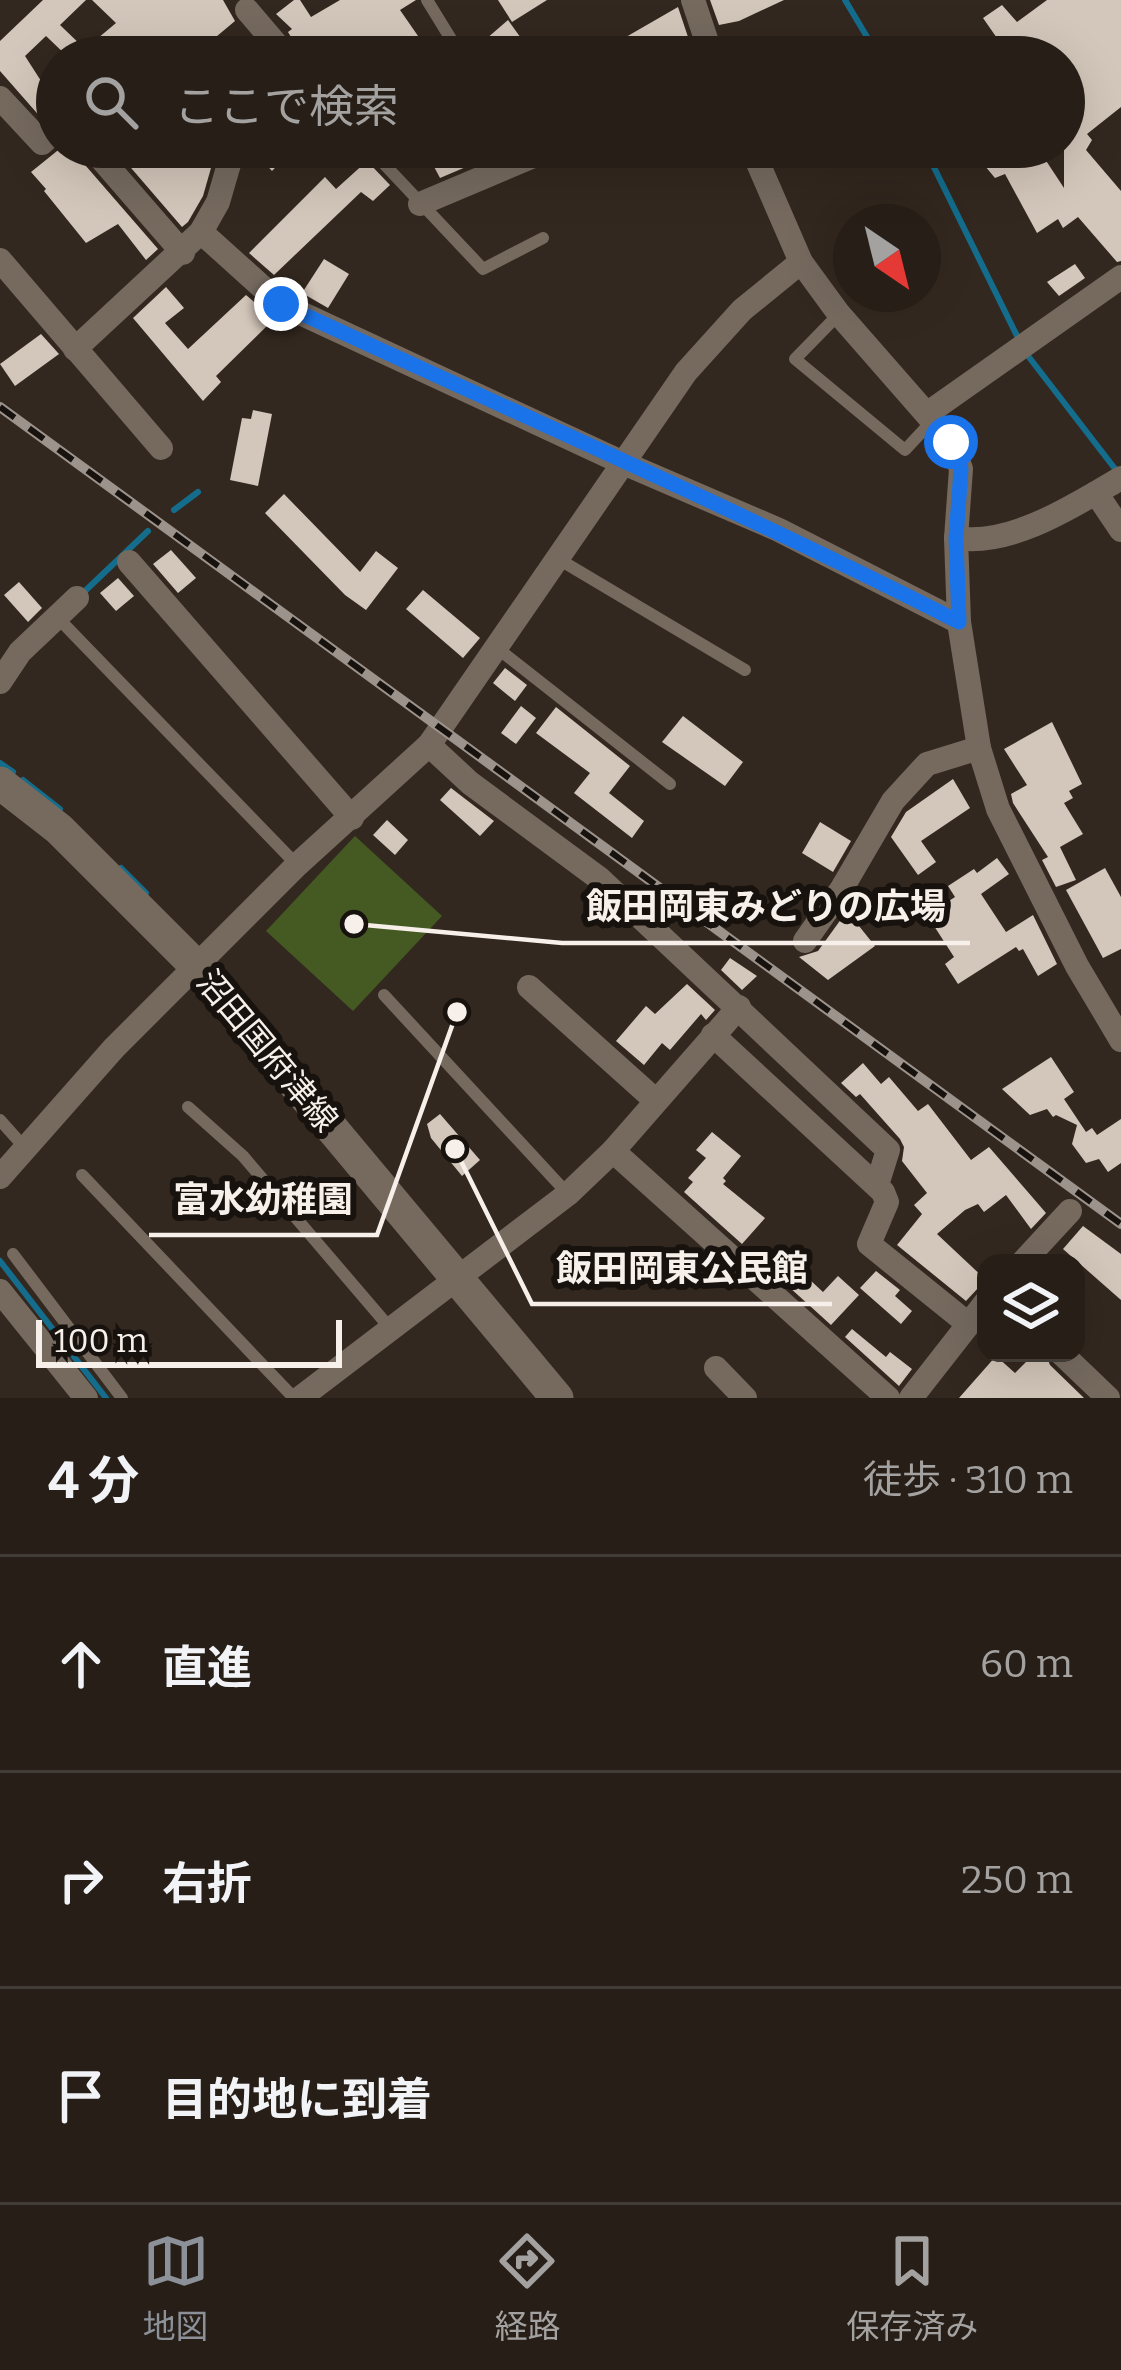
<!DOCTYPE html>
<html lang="ja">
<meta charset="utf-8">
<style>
:root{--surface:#261e17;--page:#2e2720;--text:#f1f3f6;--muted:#a4a2a1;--line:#423c36;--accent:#8c9099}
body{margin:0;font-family:Bitter,"Noto Sans JP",serif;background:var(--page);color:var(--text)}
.controls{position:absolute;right:36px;bottom:36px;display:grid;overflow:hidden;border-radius:24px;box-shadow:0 12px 48px #0002}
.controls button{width:108px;height:108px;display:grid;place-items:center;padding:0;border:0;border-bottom:3px solid var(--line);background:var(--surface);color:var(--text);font:60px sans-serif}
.compass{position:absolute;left:833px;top:204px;width:108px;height:108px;border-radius:50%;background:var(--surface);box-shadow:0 12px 48px #0002;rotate:145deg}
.scale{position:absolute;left:36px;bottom:30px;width:306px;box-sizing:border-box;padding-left:12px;border:6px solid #f7f0ea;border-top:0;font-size:33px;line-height:42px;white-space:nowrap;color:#f7f0ea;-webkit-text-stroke:9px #17120e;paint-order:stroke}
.stop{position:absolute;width:36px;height:36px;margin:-27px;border:9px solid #1a73e8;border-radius:50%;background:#fff}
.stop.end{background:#1a73e8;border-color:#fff;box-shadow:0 3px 12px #0008}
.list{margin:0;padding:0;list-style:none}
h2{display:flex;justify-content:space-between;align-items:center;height:156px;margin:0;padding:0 48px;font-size:51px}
h2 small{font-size:39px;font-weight:400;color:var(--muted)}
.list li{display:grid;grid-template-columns:78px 1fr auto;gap:36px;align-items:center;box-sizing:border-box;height:216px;padding:0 48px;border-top:3px solid var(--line)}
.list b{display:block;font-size:45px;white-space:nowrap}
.list em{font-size:39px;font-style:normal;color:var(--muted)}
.icon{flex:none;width:66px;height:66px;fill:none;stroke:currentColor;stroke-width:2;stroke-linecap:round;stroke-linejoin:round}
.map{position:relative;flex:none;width:1121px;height:1398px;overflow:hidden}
.search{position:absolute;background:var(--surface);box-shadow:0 12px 48px #0002;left:36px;right:36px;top:36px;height:132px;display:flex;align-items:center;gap:30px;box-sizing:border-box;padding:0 42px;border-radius:66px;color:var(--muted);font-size:45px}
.sheet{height:804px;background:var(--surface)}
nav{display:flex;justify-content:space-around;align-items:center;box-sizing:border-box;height:168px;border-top:3px solid var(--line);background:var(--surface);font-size:33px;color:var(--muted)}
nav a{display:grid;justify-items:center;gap:6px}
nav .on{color:var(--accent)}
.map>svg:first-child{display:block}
.green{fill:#445a22}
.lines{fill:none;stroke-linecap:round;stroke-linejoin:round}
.stream{stroke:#146d8d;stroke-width:6}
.building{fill:#d3c6ba}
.lane{stroke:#766a5f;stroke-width:12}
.street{stroke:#766a5f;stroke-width:24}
.secondary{stroke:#766a5f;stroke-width:33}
.rail-casing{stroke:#9c938c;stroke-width:10}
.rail{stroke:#17120e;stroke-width:6;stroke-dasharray:18;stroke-linecap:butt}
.route{stroke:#1a73e8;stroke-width:15}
.labels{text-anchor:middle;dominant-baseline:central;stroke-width:12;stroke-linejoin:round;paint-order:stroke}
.street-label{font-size:33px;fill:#f7f0ea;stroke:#17120e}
.leader{fill:none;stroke:#f7f0ea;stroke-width:4.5}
.callout-dot{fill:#f7f0ea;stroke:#17120e;stroke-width:4.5}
.callout-label{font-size:36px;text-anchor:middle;font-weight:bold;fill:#f7f0ea;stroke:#17120e;stroke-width:12;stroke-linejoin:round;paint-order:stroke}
</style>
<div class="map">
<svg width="1121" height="1398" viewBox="0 0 1121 1398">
<rect width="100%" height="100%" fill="#33281f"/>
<path class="green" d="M 355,836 L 442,916 L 353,1011 L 266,931 Z"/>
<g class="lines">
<g class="stream">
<path d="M 845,0 L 879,57"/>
<path d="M 924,147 L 1019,340"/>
<path d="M 1025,352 L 1119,474"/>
<path d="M 174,510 L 198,492"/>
<path d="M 85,591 L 148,531"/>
<path d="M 0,763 L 13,772"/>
<path d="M 23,780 L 60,809"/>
<path d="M 121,868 L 146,893"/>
<path d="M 0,1261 L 106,1398"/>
</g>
</g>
<g class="building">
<path d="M 43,0 L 86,0 L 60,25 L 85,49 L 116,23 L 92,0 L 223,0 L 235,21 L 192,57 L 145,57 L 136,46 L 122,57 L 68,57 L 46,36 L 25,56 L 43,84 L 57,73 L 57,113 L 43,120 L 0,71 L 0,41 Z"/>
<path d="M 294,0 L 300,0 L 311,17 L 340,0 L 416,0 L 400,10 L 425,46 L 437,37 L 450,57 L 381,57 L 370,43 L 346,57 L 303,57 L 288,32 L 292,29 L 276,14 Z"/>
<path d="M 498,0 L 547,0 L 512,22 Z"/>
<path d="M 710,0 L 784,0 L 739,21 L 719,25 Z"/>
<path d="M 1047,0 L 1121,0 L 1121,107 L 1087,134 L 1092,140 L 1086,150 L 1121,191 L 1121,261 L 1117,262 L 1078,217 L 1063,228 L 1058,219 L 1037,233 L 1005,174 L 995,178 L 985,166 L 996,155 L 992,147 L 1037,147 L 1064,188 L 1064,120 L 1080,108 L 1064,89 L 1064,57 L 1001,57 L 993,46 L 999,41 L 983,18 L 1002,5 L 1017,22 Z"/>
<path d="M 678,7 L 689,40 L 661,57 L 628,57 L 619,41 Z"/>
<path d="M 508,20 L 528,48 L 516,57 L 472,57 L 471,52 Z"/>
<path d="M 62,147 L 75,147 L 79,158 L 158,249 L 146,260 L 118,224 L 86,243 L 44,191 L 46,189 L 31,172 Z"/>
<path d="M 113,147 L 217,147 L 203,196 L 188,222 L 182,227 Z"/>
<path d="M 250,147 L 295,147 L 272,171 Z"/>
<path d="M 457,147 L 513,147 L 440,178 L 431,161 Z"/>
<path d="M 367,161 L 390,185 L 373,201 L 361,192 L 274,275 L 249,253 L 325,177 L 336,189 Z"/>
<path d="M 324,259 L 349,274 L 328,308 L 302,293 Z"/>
<path d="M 1075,264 L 1085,278 L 1059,296 L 1047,282 Z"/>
<path d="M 166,287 L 184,308 L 165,323 L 188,349 L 246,295 L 274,319 L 216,376 L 221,382 L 203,401 L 133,318 Z"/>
<path d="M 41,334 L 59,354 L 15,386 L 0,364 Z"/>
<path d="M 253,410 L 272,414 L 258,486 L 230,480 L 242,418 L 251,419 Z"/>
<path d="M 284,494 L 360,572 L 376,551 L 398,568 L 366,610 L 345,595 L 265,513 Z"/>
<path d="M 171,550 L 196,578 L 178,593 L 153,564 Z"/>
<path d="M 118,578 L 134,596 L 116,611 L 100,593 Z"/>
<path d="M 19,582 L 42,608 L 28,622 L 4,595 Z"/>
<path d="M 423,590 L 480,638 L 463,658 L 406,609 Z"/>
<path d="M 505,668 L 527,685 L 515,701 L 493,683 Z"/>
<path d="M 521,706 L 536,718 L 516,744 L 501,733 Z"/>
<path d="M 556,707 L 630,766 L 609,793 L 644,821 L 632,838 L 574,793 L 590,773 L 536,733 Z"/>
<path d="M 683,716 L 743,762 L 725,786 L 662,742 Z"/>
<path d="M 1052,722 L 1082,784 L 1069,791 L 1073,798 L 1064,803 L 1083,834 L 1060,847 L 1076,880 L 1056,887 L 1042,860 L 1048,857 L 1013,803 L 1011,794 L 1027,785 L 1004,749 Z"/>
<path d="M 953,779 L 970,808 L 921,841 L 936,862 L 918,875 L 891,837 L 906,812 Z"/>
<path d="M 451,788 L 494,821 L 480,836 L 440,800 Z"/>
<path d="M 387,820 L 408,840 L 395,855 L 373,835 Z"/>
<path d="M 820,822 L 851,841 L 833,872 L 802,853 Z"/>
<path d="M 997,858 L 1009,874 L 981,894 L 1006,932 L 1033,915 L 1057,964 L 1038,976 L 1023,949 L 1019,951 L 1016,947 L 958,984 L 945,964 L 954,957 L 927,915 L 955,897 L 948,886 L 974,869 L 977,873 Z"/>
<path d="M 1105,868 L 1121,897 L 1121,949 L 1103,958 L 1066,890 Z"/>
<path d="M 847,911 L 875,946 L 828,980 L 799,957 L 818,951 Z"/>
<path d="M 730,958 L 757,976 L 742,990 L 721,970 Z"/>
<path d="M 687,984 L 715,1010 L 706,1020 L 701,1014 L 670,1050 L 662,1043 L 644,1065 L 616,1041 L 646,1006 L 655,1014 Z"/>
<path d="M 1051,1057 L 1074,1092 L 1064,1099 L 1086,1132 L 1092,1128 L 1097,1135 L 1121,1119 L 1121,1163 L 1108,1172 L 1099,1159 L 1086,1163 L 1072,1144 L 1077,1125 L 1056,1115 L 1053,1117 L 1047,1109 L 1030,1115 L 1002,1089 Z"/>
<path d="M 863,1063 L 881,1084 L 889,1077 L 918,1111 L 928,1104 L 971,1160 L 989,1147 L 1046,1213 L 1031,1229 L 1006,1195 L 984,1212 L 978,1204 L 965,1210 L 937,1234 L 986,1280 L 986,1286 L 979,1287 L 966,1301 L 897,1245 L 922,1214 L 914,1205 L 927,1193 L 902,1161 L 904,1147 L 900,1139 L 860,1094 L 856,1097 L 841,1083 Z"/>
<path d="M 440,1114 L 480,1160 L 462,1176 L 431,1138 L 427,1124 Z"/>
<path d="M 712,1132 L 741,1156 L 723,1178 L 726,1181 L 723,1184 L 765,1218 L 742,1244 L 684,1192 L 693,1182 L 688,1178 L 706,1158 L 696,1150 Z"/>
<path d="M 1083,1226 L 1121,1254 L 1121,1300 L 1063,1249 Z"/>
<path d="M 780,1252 L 823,1292 L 838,1276 L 859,1295 L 831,1325 L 767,1267 Z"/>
<path d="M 876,1271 L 900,1290 L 895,1296 L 912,1311 L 901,1324 L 860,1288 Z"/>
<path d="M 852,1329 L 886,1357 L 890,1352 L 912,1369 L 899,1386 L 845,1337 Z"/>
<path d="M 1035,1353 L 1045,1353 L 1050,1365 L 1084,1398 L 959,1398 L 996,1356 L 1015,1373 Z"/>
</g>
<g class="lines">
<g class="lane">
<path d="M 427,0 L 462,57"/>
<path d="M 368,147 L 483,269 L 543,238"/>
<path d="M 839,314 L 795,359 L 905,450 L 932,421"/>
<path d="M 555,557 L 745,670"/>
<path d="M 57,617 L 296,864"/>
<path d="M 497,648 L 670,784"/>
<path d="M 384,995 L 567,1193"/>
<path d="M 188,1107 L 243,1156 L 390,1328"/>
<path d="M 0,1120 L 25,1148"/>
<path d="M 82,1175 L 294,1398"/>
<path d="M 13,1254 L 122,1398"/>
</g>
<g class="street">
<path d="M 693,0 L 712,57"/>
<path d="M 247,10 L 287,57"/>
<path d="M 0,98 L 42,143 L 57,129"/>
<path d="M 91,147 L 183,253"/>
<path d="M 751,147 L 801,262 L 839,314 L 951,442 L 961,469 L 956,538 L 959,622 L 979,748 L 998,809 L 1077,966 L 1121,1040"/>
<path d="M 420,204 L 555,147"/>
<path d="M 201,232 L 281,304 L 621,462 L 779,530 L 959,622"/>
<path d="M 0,260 L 161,448"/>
<path d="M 75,349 L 201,232 L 218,202 L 234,147"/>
<path d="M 928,413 L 1121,277"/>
<path d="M 1096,493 L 1121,530"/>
<path d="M 956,538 C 1011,547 1075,505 1121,478"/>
<path d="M 129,562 L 352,818"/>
<path d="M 0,682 L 20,652 L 77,598"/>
<path d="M 429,745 L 470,783 L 600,879 L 888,1150 L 877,1185"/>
<path d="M 805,941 L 841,890 L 893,801 L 927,764 L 979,748"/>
<path d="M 529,987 L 655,1100"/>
<path d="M 713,1035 L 883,1192 L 887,1202 L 869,1244 L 967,1323"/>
<path d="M 613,1151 L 888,1398"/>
<path d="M 0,1177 L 114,1048 L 297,865 L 429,745 L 686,372 L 742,310 L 801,262"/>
<path d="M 1022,1263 L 1070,1211"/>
<path d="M 0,1291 L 86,1398"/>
<path d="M 1061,1353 L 1108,1398"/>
<path d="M 716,1368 L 745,1398"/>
<path d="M 300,1398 L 568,1194 L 613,1151 L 739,1007"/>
<path d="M 911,1398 L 986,1302"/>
</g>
<path class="secondary" d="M 0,783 L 59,829 L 197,967 L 557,1398"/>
<defs>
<path id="rail" d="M 0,407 L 1121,1224"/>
</defs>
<use href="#rail" class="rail-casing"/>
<use href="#rail" class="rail"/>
</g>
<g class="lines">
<path class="route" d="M 281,304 C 507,409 737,509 959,622 L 956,538 L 961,469 L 951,442"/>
</g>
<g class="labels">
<g class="street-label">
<text transform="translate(267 1051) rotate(50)">沼田国府津線</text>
</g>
</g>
<path class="leader" d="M354 924L562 943H970M457 1012L377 1235H149M455 1149L532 1304H832"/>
<g class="callout-dot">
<circle cx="354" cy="924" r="12"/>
<circle cx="457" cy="1012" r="12"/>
<circle cx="455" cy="1149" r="12"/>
</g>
<g class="callout-label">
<text x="766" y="919">飯田岡東みどりの広場</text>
<text x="263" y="1212">富水幼稚園</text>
<text x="682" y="1281">飯田岡東公民館</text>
</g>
</svg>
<div class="controls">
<button><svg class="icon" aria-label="layers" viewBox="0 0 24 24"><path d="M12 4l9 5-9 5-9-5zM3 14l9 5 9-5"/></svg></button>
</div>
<svg class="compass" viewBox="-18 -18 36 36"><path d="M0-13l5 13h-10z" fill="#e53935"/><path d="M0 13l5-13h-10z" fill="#a4a2a1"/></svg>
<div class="scale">100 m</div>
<div class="stop" style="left:951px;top:442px"></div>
<div class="stop end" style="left:281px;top:304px"></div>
<div class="search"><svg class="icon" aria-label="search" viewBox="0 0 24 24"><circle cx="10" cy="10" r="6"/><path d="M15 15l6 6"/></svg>ここで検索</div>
</div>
<section class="sheet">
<h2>4 分<small>徒歩 · 310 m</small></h2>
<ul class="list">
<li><svg class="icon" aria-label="ahead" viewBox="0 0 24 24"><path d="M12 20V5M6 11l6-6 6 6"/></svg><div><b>直進</b></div><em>60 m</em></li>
<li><svg class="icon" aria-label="right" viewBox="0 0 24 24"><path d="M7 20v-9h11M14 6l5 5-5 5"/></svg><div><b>右折</b></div><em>250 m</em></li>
<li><svg class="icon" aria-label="arrive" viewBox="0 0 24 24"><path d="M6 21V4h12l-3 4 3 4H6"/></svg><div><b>目的地に到着</b></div></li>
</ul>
</section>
<nav>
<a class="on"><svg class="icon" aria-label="map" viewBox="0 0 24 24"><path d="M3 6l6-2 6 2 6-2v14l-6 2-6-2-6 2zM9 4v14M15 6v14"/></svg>地図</a>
<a><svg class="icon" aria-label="directions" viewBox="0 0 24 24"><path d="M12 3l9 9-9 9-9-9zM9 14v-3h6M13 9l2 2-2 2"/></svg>経路</a>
<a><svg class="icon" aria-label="saved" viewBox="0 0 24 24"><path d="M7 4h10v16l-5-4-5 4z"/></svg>保存済み</a>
</nav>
